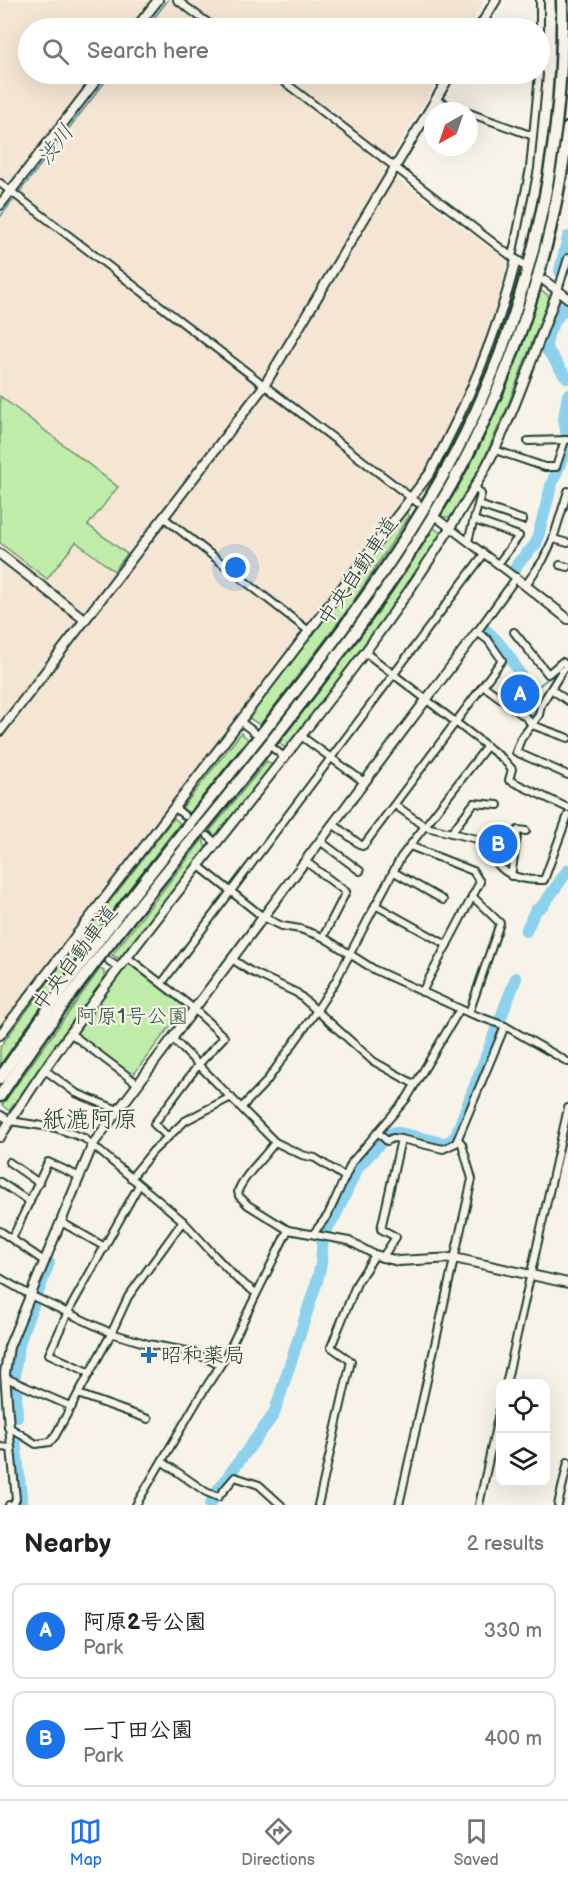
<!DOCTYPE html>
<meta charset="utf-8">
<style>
:root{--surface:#fff;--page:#f6f6f6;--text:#222;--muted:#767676;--line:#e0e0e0;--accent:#1a73e8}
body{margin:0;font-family:"Balsamiq Sans","Klee One",sans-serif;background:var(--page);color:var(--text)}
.controls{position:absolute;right:18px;bottom:18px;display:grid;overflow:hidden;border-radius:12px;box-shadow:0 6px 24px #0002}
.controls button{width:54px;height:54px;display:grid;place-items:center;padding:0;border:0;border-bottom:2px solid var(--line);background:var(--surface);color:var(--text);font:30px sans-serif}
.compass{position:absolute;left:424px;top:102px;width:54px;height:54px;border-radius:50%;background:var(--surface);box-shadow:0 6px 24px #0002;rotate:220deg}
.you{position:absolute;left:236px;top:568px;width:21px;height:21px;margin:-15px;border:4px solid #fff;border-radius:50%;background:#1a73e8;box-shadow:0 0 0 9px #1a73e833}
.badge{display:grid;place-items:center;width:39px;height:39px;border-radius:50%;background:var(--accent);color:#fff;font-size:20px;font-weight:700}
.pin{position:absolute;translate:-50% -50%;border:3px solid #fff;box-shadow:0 2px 6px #0006}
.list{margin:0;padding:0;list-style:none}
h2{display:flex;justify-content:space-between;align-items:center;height:78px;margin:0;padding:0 24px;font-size:26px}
h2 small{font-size:20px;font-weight:400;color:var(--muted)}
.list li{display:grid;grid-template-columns:39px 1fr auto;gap:18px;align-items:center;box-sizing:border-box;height:96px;margin:0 12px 12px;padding:0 12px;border:2px solid var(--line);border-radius:12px}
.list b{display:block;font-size:22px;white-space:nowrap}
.list p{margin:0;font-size:20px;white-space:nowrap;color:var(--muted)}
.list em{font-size:20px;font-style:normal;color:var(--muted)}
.icon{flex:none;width:33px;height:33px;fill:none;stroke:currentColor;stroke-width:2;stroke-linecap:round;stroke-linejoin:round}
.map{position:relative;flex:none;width:568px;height:1505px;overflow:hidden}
.search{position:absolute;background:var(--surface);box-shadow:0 6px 24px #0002;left:18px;right:18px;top:18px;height:66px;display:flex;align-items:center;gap:15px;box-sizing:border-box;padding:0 21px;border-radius:33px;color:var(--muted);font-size:22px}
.sheet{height:294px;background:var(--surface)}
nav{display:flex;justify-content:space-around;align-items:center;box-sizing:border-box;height:84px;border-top:2px solid var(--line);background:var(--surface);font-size:16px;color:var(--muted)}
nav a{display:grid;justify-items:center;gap:3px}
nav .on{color:var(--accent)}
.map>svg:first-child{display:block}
.built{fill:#f4e6d2}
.green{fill:#c0eca9;stroke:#70946e;stroke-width:1.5}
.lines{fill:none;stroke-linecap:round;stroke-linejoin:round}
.stream{stroke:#6096a3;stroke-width:2}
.river{stroke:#8cd2ed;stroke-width:12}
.minor-casing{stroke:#1f3d34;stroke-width:10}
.tertiary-casing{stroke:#1f3d34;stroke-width:12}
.motorway-casing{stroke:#1f3d34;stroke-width:15}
.minor{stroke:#f7f3e8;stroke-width:6}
.tertiary{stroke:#f7f3e8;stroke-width:8}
.motorway{stroke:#f7f3e8;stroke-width:10}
.poi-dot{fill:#1f6fb2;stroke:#f7f3e8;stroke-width:2}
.labels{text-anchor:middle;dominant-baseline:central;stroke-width:4.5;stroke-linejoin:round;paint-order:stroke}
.street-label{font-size:21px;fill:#1f3d34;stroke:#f7f3e8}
.park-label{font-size:21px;fill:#375746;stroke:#f7f3e8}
.poi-label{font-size:21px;fill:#1f3d34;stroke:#f7f3e8;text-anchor:start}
.water-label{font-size:22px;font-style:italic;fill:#355b59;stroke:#f7f3e8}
.quarter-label{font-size:24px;fill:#1f3d34;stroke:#f7f3e8}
</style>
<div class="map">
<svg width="568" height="1505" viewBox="0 0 568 1505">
<rect width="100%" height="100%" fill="#f7f3e8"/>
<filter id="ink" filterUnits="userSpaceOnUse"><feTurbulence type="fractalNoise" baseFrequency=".0167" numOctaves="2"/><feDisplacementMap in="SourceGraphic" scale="12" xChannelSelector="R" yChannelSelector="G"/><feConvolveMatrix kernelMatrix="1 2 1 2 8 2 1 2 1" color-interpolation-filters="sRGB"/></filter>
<g filter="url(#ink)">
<path class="built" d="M 0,0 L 485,0 L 468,28 L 28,28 L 28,74 L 441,74 L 384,169 L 509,262 L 483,347 L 452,419 L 427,471 L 0,1027 Z"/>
<g class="green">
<path d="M 540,291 L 547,294 L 549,298 L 506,410 L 481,465 L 450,518 L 440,516 C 486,447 514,369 540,291 Z"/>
<path d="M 0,396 L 118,487 L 88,525 L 127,554 L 114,571 L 76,542 L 47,579 L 0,543 Z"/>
<path d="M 406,512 L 409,516 L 347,611 L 260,725 L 249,718 Z"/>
<path d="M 433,527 L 442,534 L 381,624 L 286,749 L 279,743 L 375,617 Z"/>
<path d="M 521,679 L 528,690 L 535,711 L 530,716 L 507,699 Z"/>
<path d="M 241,733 L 248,739 L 189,814 L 182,808 Z"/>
<path d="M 267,761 L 272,765 L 216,836 L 210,831 Z"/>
<path d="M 174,818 L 180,823 L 90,940 L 84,935 Z"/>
<path d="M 203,839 L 206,849 L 119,959 L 112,955 Z"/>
<path d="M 75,946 L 81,951 L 0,1065 L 0,1047 Z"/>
<path d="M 127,962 L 184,1005 L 184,1008 L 133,1075 L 75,1033 Z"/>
<path d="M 100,969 L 104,971 L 104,979 L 9,1111 L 2,1105 Z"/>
</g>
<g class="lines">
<g class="stream">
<path d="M 146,28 L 168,0"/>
<path d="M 0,217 L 111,74"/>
<path d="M 530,693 L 561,668"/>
</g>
<g class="river">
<path d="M 560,271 L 568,237"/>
<path d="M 567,304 C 556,319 546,330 546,349 C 555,358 558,369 568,378"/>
<path d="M 567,437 L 564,418 L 568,395"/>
<path d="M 514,571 L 518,563 L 536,544 L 552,483 L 568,444"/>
<path d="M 483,628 C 507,646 527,684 537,712"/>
<path d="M 526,931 L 535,911 L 544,904 L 568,870"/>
<path d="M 38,1292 L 49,1263"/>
<path d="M 15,1376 C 15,1351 24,1325 34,1303"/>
<path d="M 16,1389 L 17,1417"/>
<path d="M 15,1438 L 22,1505"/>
<path d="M 210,1505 L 218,1490 L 274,1414 L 317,1281 L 321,1264 L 323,1234 L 335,1216 L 358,1167 L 388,1135 L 395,1132 L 444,1143 L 451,1141 L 456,1135 L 516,978"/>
</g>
<defs>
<g id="minor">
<path d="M 177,0 L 215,28"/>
<path d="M 540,59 L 540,0"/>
<path d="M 274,74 L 516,260"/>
<path d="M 435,100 L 463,111"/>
<path d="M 469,113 L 533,136"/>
<path d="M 0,183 L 418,503"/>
<path d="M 512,257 L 530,168 L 539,74"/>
<path d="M 558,290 L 568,258"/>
<path d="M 528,441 L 567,440"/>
<path d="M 495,450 L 545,467 L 556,467 L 565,440"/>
<path d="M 479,505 L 523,520"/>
<path d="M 163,517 L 310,632"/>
<path d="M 474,520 L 519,536 L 498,564"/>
<path d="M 553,539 L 568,543"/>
<path d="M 468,541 L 481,494 L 475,487"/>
<path d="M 560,565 L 568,567"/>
<path d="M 525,586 L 543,560 L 553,539 L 568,491"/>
<path d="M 514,632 L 548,674 L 562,662 L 568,666"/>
<path d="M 366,653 L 502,758 L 512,769 L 509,780 L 568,808"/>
<path d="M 568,666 L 562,671 L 541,705 L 539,715 L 521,739 L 516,752 L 568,775"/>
<path d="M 484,686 L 527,718 L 532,725 L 568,738"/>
<path d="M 551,689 L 568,701"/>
<path d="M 241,722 L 254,732"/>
<path d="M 301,736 L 364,782"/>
<path d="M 274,749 L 284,757"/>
<path d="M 395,805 L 426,827 L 481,840 C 498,870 509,881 544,880 L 568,815"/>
<path d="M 175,808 L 185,816"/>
<path d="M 333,824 L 362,846 L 364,845 L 502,660 L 488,640 L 477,632 L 516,578 L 438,519"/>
<path d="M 451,833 L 474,803 L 498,805"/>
<path d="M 208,836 L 216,843"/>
<path d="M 320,841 L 360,871"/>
<path d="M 410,846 L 473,871 L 480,882 L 422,992"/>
<path d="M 305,861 L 346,892 L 323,937"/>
<path d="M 199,866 L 263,917 L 282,926 L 300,929 L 323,937 L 375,970 L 469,1013 L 505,1026 L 568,1062"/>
<path d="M 394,872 L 443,900"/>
<path d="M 511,876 L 518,830 L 526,831"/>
<path d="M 375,905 L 447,945"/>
<path d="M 77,935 L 87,943"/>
<path d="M 127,957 L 193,1008 L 224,1037 L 199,1064 L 154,1124 L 168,1137"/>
<path d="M 232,959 L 250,971 L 297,993 L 373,1061 L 414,1084"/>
<path d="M 109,961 L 119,968"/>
<path d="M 162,983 L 484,554"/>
<path d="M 469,1013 L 500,923 L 472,896"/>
<path d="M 70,1033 L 138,1084"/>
<path d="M 172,1038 L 275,1142 L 302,1155 L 315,1158 L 345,1177"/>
<path d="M 45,1070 L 76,1093 L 118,1110"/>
<path d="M 242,1107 L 266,1082 L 313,1016 L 335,982 L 401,857 L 487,746"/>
<path d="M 1,1115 L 10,1121 L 56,1128 L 84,1138 L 183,1221 L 215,1256 L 237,1279 L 256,1293"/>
<path d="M 378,1132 L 387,1141 L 393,1138 L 401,1139 L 443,1149 L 456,1143 L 505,1026"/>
<path d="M 275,1142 C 264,1158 244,1175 238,1191 L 239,1196 L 248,1205 L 288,1230 L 349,1241 L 375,1255 L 357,1283 L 331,1347 L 351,1361 L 318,1505"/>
<path d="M 9,1162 L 39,1183"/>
<path d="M 131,1178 L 153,1151 L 185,1121 L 231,1097"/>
<path d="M 0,1182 L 30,1202"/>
<path d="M 61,1222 L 105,1247"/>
<path d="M 0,1231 L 44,1261"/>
<path d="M 313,1234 L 328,1215 L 352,1162 L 407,1098 L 460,1009"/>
<path d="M 12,1239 L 48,1162 L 80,1177"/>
<path d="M 382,1258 L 396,1237 L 381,1229 L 401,1139"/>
<path d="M 0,1278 L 30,1295 L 111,1333 L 148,1344 L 192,1352 L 220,1365"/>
<path d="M 90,1373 L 49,1354 L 68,1312 L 139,1185"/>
<path d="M 6,1378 L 72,1407"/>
<path d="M 506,1384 L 568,1108"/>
<path d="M 78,1394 L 148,1419"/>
<path d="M 9,1427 L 36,1444 L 50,1442 L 55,1436 L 111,1334 L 128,1297 L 183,1221"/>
<path d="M 9,1427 L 16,1499 L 13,1505 L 9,1505"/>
<path d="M 0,1447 L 11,1448"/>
<path d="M 163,1462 L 206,1492 L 218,1497 L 235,1477 L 259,1485 L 281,1505"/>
<path d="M 136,1505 L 199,1398 L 225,1358 L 288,1230"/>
<path d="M 399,1505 L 472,1179 L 462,1144 L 458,1139"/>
<path d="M 479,1505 L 500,1408"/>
<path d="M 558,1505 L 568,1462"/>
</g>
<g id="tertiary">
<path d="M 136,28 L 158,0"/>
<path d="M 479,28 L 496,0"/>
<path d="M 0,205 L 101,74"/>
<path d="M 545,281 L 568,298"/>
<path d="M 0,554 L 85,620"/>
<path d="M 516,578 L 568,619"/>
<path d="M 0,731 L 264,386 L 451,74"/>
<path d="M 0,1035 L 430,473 C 467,405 497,335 516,260 L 522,264"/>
<path d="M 0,1137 C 23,1101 46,1065 72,1031 C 126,956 184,884 241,812 C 324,707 407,604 474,488 C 511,427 532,357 558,290"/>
<path d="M 375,1255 L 398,1261 L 454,1258 L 568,1283"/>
<path d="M 9,1427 L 5,1373 L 9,1347 L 93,1144 L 477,632"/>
</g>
<g id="motorway">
<path d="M 0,1078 C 54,999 111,922 171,847 C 272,720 379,596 456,452 C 528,314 565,155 562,0"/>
<path d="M 0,1096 C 72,986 156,884 239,782 C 322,678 406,573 468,454 C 520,352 554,241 568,128"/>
</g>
</defs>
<use href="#minor" class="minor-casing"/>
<use href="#tertiary" class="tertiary-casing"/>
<use href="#motorway" class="motorway-casing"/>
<use href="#minor" class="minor"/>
<use href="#tertiary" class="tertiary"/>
<use href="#motorway" class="motorway"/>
</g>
</g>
<path class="poi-dot" d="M146 1346h6v6h6v6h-6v6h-6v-6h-6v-6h6z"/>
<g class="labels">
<g class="street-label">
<text transform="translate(358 571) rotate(-56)">中央自動車道</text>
<text transform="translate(75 958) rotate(-53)">中央自動車道</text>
</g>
<g class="park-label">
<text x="132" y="1016">阿原1号公園</text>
</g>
<g class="poi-label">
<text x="161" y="1355">昭和薬局</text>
</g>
<g class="water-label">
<text transform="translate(56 145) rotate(-52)">渋川</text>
</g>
<g class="quarter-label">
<text x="90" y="1119">紙漉阿原</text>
</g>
</g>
</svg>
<div class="controls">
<button><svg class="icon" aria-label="locate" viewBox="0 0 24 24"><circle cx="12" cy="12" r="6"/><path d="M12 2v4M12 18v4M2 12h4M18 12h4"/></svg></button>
<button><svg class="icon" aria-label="layers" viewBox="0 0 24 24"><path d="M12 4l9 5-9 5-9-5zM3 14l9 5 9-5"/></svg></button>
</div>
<svg class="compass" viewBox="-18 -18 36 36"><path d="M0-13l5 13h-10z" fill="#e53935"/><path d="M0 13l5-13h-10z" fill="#767676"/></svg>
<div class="you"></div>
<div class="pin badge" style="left:520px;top:694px">A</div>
<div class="pin badge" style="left:498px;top:844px">B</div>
<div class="search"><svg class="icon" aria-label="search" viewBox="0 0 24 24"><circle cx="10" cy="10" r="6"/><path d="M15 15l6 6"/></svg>Search here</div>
</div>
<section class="sheet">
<h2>Nearby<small>2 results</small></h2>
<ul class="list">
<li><span class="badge">A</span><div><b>阿原2号公園</b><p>Park</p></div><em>330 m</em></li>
<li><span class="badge">B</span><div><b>一丁田公園</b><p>Park</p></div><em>400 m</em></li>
</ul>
</section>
<nav>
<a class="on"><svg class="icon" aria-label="map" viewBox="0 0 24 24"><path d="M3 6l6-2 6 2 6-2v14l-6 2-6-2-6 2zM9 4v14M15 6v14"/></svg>Map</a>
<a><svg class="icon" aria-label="directions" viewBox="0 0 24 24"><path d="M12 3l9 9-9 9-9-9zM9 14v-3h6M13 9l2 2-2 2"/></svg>Directions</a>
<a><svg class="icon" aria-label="saved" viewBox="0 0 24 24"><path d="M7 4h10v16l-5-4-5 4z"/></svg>Saved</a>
</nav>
